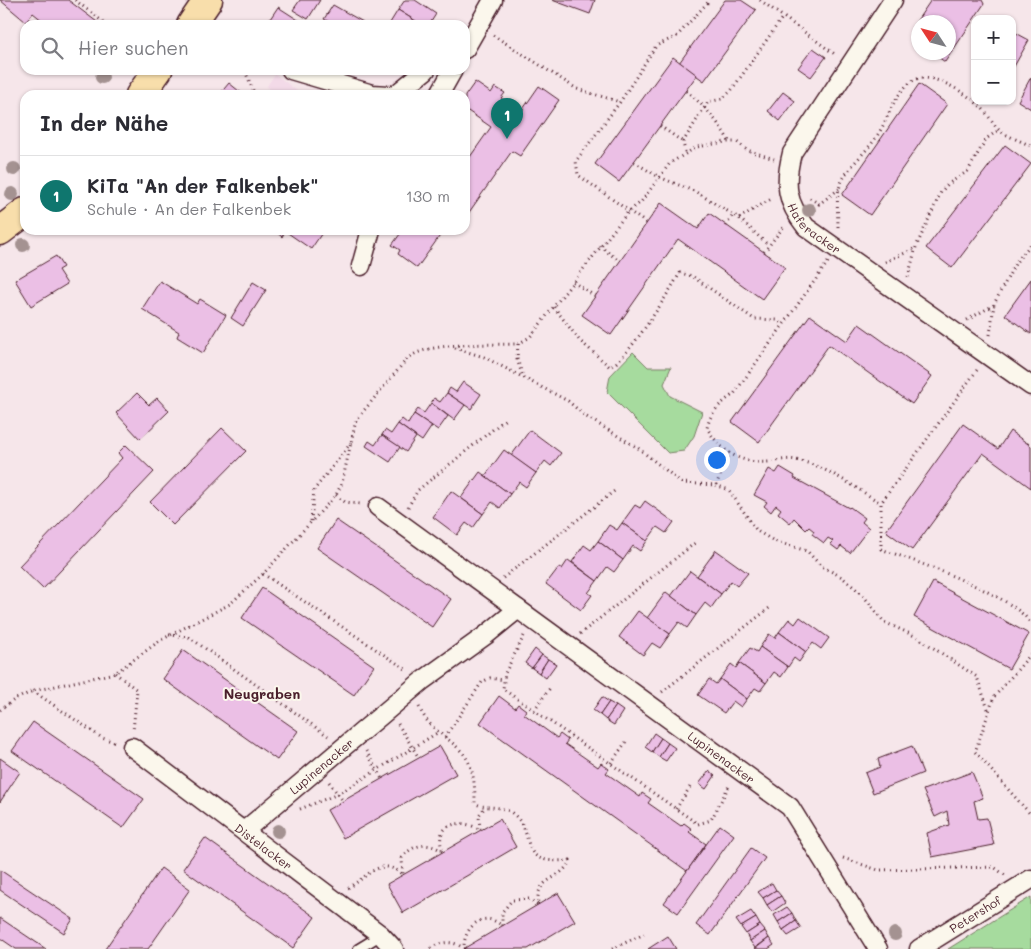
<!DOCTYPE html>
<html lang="de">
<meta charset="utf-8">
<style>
:root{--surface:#fff;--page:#f2f2f3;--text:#2b2b33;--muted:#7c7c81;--line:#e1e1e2;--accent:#0f766e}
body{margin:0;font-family:Mali,sans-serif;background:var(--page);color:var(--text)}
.controls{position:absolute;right:15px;top:15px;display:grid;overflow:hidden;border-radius:10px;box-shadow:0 1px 4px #0004}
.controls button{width:45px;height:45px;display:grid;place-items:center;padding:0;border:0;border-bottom:1px solid var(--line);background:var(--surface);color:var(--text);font:25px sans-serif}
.compass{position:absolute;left:911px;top:15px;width:45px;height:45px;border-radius:50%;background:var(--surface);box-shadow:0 1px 4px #0004;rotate:306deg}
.you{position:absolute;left:716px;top:459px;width:18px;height:18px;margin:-12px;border:4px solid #fff;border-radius:50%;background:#1a73e8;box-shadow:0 0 0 8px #1a73e833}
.badge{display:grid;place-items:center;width:32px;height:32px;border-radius:50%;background:var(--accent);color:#fff;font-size:16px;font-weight:700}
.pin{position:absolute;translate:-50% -41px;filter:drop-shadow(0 1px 2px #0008)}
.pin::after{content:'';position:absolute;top:26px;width:18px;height:15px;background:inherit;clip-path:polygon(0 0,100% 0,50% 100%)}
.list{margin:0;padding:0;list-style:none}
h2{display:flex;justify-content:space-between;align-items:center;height:65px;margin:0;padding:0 20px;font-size:21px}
h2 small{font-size:16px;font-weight:400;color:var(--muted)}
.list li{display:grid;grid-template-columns:32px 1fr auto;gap:15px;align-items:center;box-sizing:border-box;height:80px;padding:0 20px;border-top:1px solid var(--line)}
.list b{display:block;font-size:19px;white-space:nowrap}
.list p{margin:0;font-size:16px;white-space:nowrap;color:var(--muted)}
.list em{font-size:16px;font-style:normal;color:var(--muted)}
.icon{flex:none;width:28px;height:28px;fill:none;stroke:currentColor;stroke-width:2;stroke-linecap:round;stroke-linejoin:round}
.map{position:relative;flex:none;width:1031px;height:949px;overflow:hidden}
.search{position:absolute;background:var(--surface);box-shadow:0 1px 4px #0004;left:20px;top:20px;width:450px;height:55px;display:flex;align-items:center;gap:12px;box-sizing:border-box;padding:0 18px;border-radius:15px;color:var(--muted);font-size:19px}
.panel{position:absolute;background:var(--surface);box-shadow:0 1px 4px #0004;left:20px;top:90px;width:450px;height:145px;border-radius:15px}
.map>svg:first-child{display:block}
.built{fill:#f3dae8}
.green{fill:#a6db9e;stroke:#787d64}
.building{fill:#ebbfe5;stroke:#4a1f2b}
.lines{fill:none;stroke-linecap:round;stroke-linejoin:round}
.lane-casing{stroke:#4a1f2b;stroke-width:12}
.street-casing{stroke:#4a1f2b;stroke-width:21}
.primary-casing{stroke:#4a1f2b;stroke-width:31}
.path{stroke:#4a1f2b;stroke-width:3;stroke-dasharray:1 4;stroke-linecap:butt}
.lane{stroke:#fbf7ec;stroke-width:9}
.street{stroke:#fbf7ec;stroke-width:18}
.primary{stroke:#f8deab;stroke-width:28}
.tree{fill:#a49291}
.labels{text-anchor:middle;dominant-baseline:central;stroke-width:4;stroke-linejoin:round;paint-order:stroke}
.street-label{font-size:12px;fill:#4a1f2b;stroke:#fbf7ec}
.neighbourhood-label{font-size:14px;font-weight:bold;fill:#4a1f2b;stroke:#fbf7ec}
</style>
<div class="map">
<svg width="1031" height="949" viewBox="0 0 1031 949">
<rect width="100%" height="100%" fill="#f6e6ea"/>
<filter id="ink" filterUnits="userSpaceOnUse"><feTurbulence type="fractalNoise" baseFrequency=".02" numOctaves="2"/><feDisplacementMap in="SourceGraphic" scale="10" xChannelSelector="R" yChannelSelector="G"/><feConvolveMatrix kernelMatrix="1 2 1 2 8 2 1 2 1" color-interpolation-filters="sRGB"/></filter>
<g filter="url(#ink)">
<path class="built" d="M 275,74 L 301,94 L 301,95 L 276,95 L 272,92 L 267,86 Z"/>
<g class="green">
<path d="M 633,352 L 648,367 L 671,367 L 664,384 L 670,396 L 702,412 L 694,436 L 684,451 L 668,453 L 607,392 L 610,376 Z"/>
<path d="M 1031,897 L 1031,949 L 948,949 Z"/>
</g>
<g class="building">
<path d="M 0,0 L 68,0 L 101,25 L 48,25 L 33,13 L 26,22 Z"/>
<path d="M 300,0 L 320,0 L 308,19 L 293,10 Z"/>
<path d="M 405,0 L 415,0 L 436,14 L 429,25 L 422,25 L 398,10 Z"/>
<path d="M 552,0 L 595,0 L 590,14 Z"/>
<path d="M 725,0 L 741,0 L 756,10 L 704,81 L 679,63 Z"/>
<path d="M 931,0 L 982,0 L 984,4 L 945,62 L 931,52 L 948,52 L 948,22 L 918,22 L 918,32 L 912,28 Z"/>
<path d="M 333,5 L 363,22 L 361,25 L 335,25 L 324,19 Z"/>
<path d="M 278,7 L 306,25 L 266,25 Z"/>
<path d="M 398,10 L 422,25 L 394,25 L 390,23 Z"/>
<path d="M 1016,33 L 1029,40 L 1012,70 L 1012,38 Z"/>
<path d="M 813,48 L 826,57 L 811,77 L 798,68 Z"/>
<path d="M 673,57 L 697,75 L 619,182 L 595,164 Z"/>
<path d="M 1031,77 L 1031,109 L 1018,101 Z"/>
<path d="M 475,82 L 491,93 L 495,87 L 505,93 L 501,98 L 521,112 L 539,86 L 559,100 L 520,156 L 512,151 L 465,218 L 465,164 L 491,127 L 465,109 L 465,96 Z"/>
<path d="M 229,83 L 244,95 L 219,95 Z"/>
<path d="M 919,84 L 947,104 L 870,215 L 842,195 Z"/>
<path d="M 783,92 L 795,101 L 780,121 L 768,111 Z"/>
<path d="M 1005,145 L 1031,164 L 952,268 L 926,248 Z"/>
<path d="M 661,203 L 698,229 L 709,213 L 785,267 L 762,299 L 678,239 L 611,335 L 582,315 Z"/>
<path d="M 274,230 L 324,230 L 311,249 L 285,231 L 282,237 Z"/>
<path d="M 403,230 L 444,230 L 417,268 L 398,254 L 400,250 L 392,245 Z"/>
<path d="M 56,256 L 63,267 L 58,270 L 67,284 L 31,306 L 15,280 Z"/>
<path d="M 1031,279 L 1031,334 L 1005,315 Z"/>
<path d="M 160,281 L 197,304 L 200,299 L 226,315 L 203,353 L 177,337 L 179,332 L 142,309 Z"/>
<path d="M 253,282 L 266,290 L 243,326 L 231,318 Z"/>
<path d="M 810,315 L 847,341 L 859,324 L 932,376 L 912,404 L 829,345 L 759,442 L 732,422 Z"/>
<path d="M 463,382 L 481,394 L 471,409 L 447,393 L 450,388 L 456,392 Z"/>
<path d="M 137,393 L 149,405 L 157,398 L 169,411 L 140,439 L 116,413 Z"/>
<path d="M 447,393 L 465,405 L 454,420 L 431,403 L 434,398 L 440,402 Z"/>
<path d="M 431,403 L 448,416 L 438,430 L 414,414 L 418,409 L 424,413 Z"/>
<path d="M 414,414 L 432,426 L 422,441 L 398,424 L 402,419 L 408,424 Z"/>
<path d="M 398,424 L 416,437 L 406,452 L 382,435 L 385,430 L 391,434 Z"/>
<path d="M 963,424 L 998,449 L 1010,431 L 1031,446 L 1031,488 L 983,453 L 912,550 L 886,531 Z"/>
<path d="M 222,428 L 246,451 L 173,525 L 150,502 Z"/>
<path d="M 530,430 L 561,453 L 551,466 L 545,461 L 536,473 L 511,456 Z"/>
<path d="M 382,435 L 400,447 L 390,462 L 366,446 L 369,441 L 375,445 Z"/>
<path d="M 126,445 L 154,472 L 43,589 L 19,566 L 122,458 L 118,453 Z"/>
<path d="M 504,450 L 536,473 L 526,487 L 519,482 L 510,494 L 485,476 Z"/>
<path d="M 780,467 L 795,476 L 794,478 L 849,508 L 850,507 L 865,518 L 862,522 L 869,528 L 850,553 L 841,546 L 838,550 L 830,544 L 833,541 L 828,538 L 824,543 L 812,534 L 814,531 L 809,527 L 806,530 L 794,518 L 790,523 L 778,513 L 781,509 L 776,505 L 771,512 L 764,506 L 767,502 L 754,495 L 769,469 L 776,473 Z"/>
<path d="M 480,472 L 510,494 L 500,508 L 492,502 L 483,514 L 461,498 Z"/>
<path d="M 451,491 L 483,514 L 473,528 L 466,523 L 457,535 L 433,517 Z"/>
<path d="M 645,501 L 674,522 L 666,533 L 657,527 L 647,541 L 622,523 L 635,505 L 640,508 Z"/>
<path d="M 336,520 L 451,599 L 432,627 L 317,548 Z"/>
<path d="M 622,523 L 647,541 L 640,551 L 633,546 L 623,560 L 598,541 L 609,525 L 617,530 Z"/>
<path d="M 598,541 L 623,560 L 614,572 L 607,567 L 597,581 L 572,562 L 584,545 L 591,550 Z"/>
<path d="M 716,550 L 748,573 L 737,586 L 731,581 L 721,594 L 697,576 Z"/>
<path d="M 568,560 L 597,581 L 588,593 L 592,595 L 581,610 L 546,584 L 559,567 L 562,569 Z"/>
<path d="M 690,571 L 721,594 L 711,608 L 705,603 L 696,615 L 671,596 Z"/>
<path d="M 933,582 L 1029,634 L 1009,669 L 914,617 Z"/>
<path d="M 262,588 L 374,666 L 354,695 L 242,618 Z"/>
<path d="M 666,592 L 696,615 L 687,628 L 679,622 L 670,634 L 647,618 Z"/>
<path d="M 638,611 L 670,634 L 660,648 L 652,643 L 643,655 L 619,637 Z"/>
<path d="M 800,617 L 829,638 L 821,649 L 813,643 L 806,652 L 779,632 L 789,619 L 795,624 Z"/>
<path d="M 779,632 L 806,652 L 799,662 L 794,658 L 788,667 L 760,647 L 769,634 L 775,638 Z"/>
<path d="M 760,647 L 788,667 L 781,677 L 774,672 L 766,683 L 739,663 L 750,648 L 757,652 Z"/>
<path d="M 535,649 L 542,655 L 532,668 L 525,663 Z"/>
<path d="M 183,650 L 298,731 L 277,760 L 163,679 Z"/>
<path d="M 542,655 L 548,659 L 539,673 L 532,668 Z"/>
<path d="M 548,659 L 556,664 L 546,678 L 539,673 Z"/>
<path d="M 739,663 L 766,683 L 760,691 L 755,688 L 747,699 L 720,679 L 731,664 L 736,668 Z"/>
<path d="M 709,679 L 716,684 L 720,679 L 747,699 L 741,707 L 733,701 L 724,713 L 698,695 Z"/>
<path d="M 499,696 L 515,708 L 518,704 L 526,710 L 524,714 L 557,738 L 560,734 L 568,740 L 565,744 L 598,767 L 601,763 L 609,769 L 606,773 L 640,797 L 642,793 L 651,799 L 648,803 L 681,826 L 684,823 L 692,829 L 689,832 L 706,844 L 687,871 L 480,723 Z"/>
<path d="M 602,697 L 609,702 L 600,715 L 593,710 Z"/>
<path d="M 609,702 L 616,706 L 606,720 L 600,715 Z"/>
<path d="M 616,706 L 623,711 L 614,725 L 606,720 Z"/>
<path d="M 33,722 L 144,799 L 123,828 L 12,751 Z"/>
<path d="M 654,733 L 661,738 L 652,752 L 645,747 Z"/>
<path d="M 661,738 L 668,743 L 659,757 L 652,752 Z"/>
<path d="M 668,743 L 675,748 L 666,761 L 659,757 Z"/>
<path d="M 440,746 L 456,774 L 343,838 L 327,810 Z"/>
<path d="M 912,746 L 923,773 L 873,793 L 865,773 L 880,767 L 878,759 Z"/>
<path d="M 0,758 L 20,772 L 0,802 Z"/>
<path d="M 709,771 L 715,776 L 706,789 L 699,784 Z"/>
<path d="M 972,772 L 983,798 L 974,801 L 978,819 L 987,818 L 994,845 L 932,857 L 927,833 L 949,825 L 947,811 L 935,817 L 923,790 Z"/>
<path d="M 500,819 L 516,847 L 403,913 L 387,884 Z"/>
<path d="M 720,825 L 734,835 L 678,913 L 664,903 Z"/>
<path d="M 205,838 L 315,917 L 293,948 L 183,869 Z"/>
<path d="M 751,848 L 765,858 L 710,935 L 696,925 Z"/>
<path d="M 161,868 L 190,889 L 148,949 L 105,949 Z"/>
<path d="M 0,870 L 73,919 L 64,933 L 0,890 Z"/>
<path d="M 772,883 L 776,890 L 763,898 L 758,892 Z"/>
<path d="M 776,890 L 781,896 L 767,905 L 763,898 Z"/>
<path d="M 558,893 L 575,921 L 528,949 L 463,949 Z"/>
<path d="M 781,896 L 785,903 L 772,912 L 767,905 Z"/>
<path d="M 787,907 L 792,913 L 778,922 L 774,915 Z"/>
<path d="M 751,911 L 756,918 L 741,927 L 736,920 Z"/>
<path d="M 792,913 L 796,921 L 783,930 L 778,922 Z"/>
<path d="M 0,918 L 46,949 L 16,949 L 0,938 Z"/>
<path d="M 756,918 L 760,925 L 746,934 L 741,927 Z"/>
<path d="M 796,921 L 801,928 L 788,936 L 783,930 Z"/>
<path d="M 760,925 L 765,931 L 750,941 L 746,934 Z"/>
<path d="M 765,931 L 769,938 L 755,948 L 750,941 Z"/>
<path d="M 668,936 L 676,949 L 648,949 L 651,947 Z"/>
<path d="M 769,938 L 774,945 L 768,949 L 755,949 Z"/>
</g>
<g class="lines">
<defs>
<path id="lane" d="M 358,949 L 381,935"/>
<g id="street">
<path id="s1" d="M 893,0 L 792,153 C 784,184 786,202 806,227 L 1031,386"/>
<path d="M 465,49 L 493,0"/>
<path d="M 291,70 L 372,94 L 388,95"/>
<path d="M 395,95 L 426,70"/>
<path d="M 439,95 L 453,70"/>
<path d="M 361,266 L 371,230"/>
<path id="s2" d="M 378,507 L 790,807 L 878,949"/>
<path id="s3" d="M 132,747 L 381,935 L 394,949"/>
<path id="s4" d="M 244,831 L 422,681 L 486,635 L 518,609"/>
<path id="s5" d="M 919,949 L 1031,879"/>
</g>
<g id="primary">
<path d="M 191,25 L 208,0"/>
<path d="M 140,95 L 158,70"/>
<path d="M 0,231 L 25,212"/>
</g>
</defs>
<use href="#lane" class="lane-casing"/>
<use href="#street" class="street-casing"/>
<use href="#primary" class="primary-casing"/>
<g class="path">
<path d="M 75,0 L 107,25"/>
<path d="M 760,0 L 836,55"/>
<path d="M 493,35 L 577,89 L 620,102"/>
<path d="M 245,71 L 255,95"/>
<path d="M 686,91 C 705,106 717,120 729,141"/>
<path d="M 660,126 L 683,142"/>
<path d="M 685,152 L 683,142 L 708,102 L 722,99 L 731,91 L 782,18"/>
<path d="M 634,162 L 659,177 L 696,192 L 739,218 L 768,245"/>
<path d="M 810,198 L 819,204 L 839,189"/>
<path d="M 739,218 L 773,198"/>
<path d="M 646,223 L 578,175 L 576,161 L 620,102 L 656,46 L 677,36 L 710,0"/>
<path d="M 726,226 L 733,215"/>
<path d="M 838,227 C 838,215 836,200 839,189 C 845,167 866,154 877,136 C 889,118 892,97 911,82 C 928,68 968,94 981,107 C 988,114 993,125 1000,131 C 1009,137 1021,141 1031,146"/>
<path d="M 600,246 L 619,261"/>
<path d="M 764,252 L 785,225"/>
<path d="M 828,262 L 734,394 C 720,404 711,411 707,428 C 721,452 741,464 769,462 C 778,461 788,458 796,460 C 827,466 855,488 881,503"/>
<path d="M 885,262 L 916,248"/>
<path d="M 908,277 L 916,247 L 941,192 L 948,184 L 968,171 L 986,139 L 999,130"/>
<path d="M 573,282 L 595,296"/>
<path d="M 554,307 L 579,340 L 610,367 C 627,360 669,292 680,273 L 692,276 L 754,319 L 777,320 L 783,325"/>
<path d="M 967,320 L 994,305"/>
<path d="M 990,335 L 994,304 L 1016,262 L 1031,244"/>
<path d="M 518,344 L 517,359 L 523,377"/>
<path d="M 455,348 L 484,357 L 568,401 L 585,416 L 638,448 L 682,483 L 716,485 L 729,490 L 757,531 L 774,541 L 807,551 L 821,566 L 842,577 L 863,595 L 884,622 L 917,637 L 977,677 L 989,712"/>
<path d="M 977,370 L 881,503 L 881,549 C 914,561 1015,595 1031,624"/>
<path d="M 1028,444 L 1031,440"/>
<path d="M 716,485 L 729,455"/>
<path d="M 336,495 L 345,502 L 360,504"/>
<path d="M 408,507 L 418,490 L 507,418"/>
<path d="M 311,521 L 314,490 L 351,443"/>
<path d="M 263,574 L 407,670"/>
<path d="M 503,578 L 617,489"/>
<path d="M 580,634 L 695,543"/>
<path d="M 169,635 L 189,637 L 328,736"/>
<path d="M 524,636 L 505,673 L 503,689 L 698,824 L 711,820 L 730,784"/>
<path d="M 1031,654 L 994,697 L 975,752 L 1031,815"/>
<path d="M 115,673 L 137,690 L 133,731"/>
<path d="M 33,691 L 102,738 L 115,742"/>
<path d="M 662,692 L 772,606"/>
<path d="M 419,707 C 430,731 445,734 461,751 C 474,764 475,786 475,803 C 485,810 500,804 512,813 C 540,835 512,866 570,860 C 562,882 535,875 538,905 L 529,899 L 512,900 L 502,912 L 502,926 C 484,909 463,927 464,949 C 453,939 440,942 428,949"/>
<path d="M 0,710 L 14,700 L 33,691 L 115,673 L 161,640 L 230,604 L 263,574 L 336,495 L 342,483 L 356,420 L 407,359 C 427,341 489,345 518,344 L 530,337 L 628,212 L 641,202 L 670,163 L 697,147 L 725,142 L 737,142 L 747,150 L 774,159"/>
<path d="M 534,710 L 550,688"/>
<path d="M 398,724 L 419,758"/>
<path d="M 445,737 L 482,682 L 490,678 L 504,680"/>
<path d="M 366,751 L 382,779"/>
<path d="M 611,763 L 626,742"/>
<path d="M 329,782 L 343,801"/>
<path d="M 300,809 L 338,794 L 437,733"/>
<path d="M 676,809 L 690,787"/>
<path d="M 843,858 L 878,870 L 994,867 L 1005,875"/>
<path d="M 348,888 C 368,877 380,855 403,875 L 402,858 C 412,844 429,841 443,852 C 432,824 461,817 480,830 L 479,815 L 485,807"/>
<path d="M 612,949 L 644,934"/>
</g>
<use href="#lane" class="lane"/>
<use href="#street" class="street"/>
<use href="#primary" class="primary"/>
</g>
<g class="tree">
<circle cx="102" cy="77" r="7"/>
<circle cx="14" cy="169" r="7"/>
<circle cx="12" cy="194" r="7"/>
<circle cx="809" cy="210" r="7"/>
<circle cx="23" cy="245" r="7"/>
<circle cx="278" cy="831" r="7"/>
<circle cx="895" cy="934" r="7"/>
</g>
</g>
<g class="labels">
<g class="street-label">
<text stroke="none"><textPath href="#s1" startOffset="269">Haferacker</textPath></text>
<text stroke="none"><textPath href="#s2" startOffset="425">Lupinenacker</textPath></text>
<text stroke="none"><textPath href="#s4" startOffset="101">Lupinenacker</textPath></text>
<text stroke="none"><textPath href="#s3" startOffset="165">Distelacker</textPath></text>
<text stroke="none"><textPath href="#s5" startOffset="66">Petershof</textPath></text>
</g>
<g class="neighbourhood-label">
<text x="262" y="693">Neugraben</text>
</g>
</g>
</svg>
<div class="controls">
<button>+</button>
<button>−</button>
</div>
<svg class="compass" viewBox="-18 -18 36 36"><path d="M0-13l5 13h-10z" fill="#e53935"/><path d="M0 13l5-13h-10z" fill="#7c7c81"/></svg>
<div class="you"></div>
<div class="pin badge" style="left:507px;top:139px">1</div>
<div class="search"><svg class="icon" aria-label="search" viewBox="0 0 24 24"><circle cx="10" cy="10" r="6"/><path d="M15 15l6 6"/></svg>Hier suchen</div>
<section class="panel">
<h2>In der Nähe<small></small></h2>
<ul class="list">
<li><span class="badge">1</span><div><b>KiTa &quot;An der Falkenbek&quot;</b><p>Schule · An der Falkenbek</p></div><em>130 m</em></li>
</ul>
</section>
</div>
